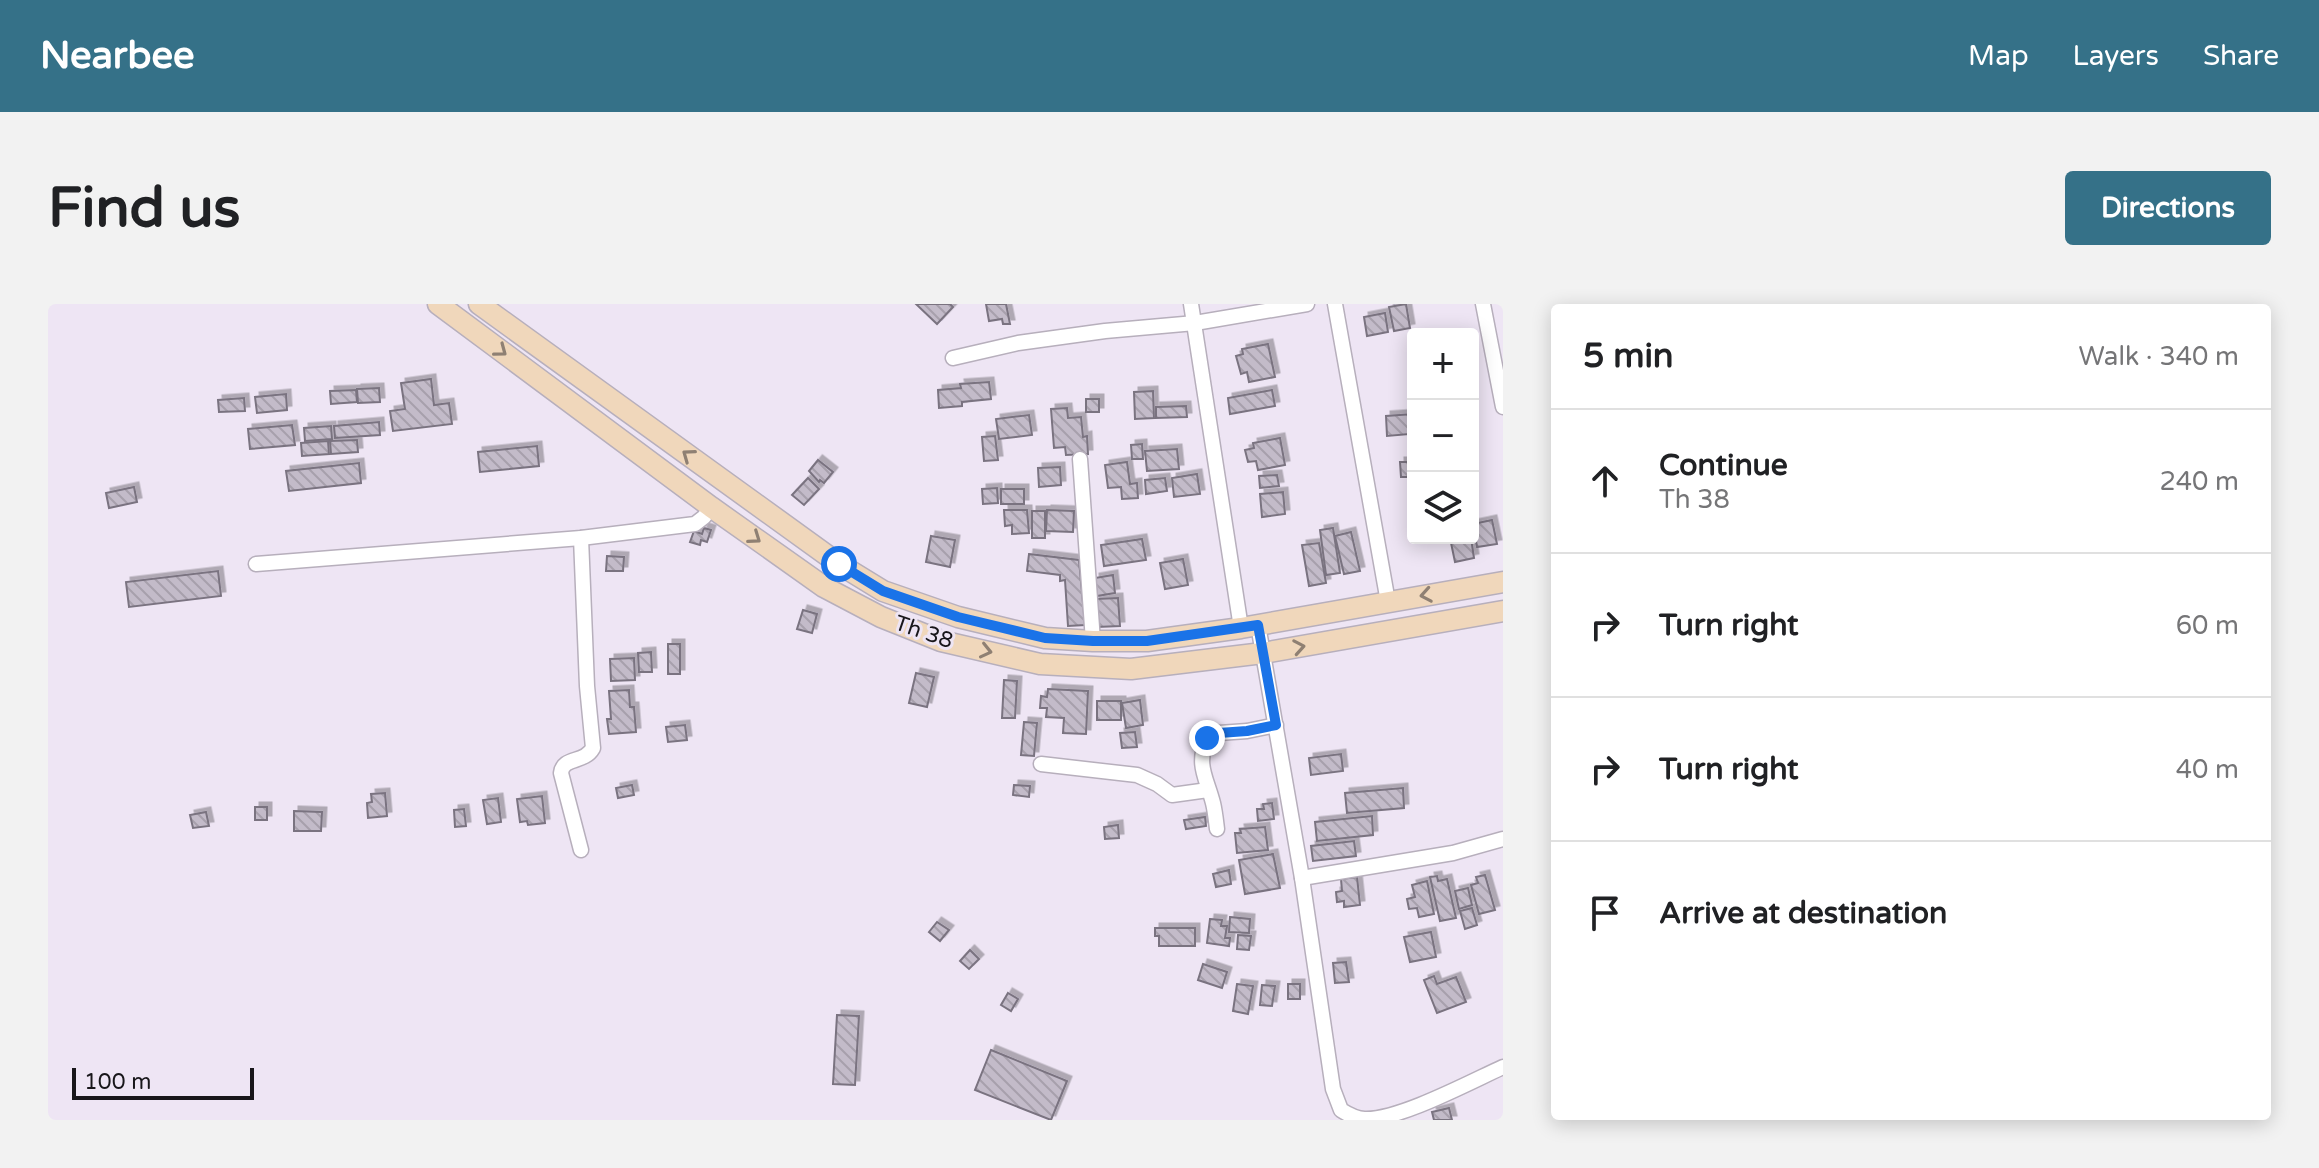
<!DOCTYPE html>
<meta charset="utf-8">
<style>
:root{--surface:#fff;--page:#f2f2f2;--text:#202124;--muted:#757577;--line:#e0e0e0;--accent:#357188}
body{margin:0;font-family:"Varela Round",sans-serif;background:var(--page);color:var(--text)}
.controls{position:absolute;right:24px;top:24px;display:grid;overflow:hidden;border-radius:8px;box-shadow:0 4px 20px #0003}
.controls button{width:72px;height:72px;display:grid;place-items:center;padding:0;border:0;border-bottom:2px solid var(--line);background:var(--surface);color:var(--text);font:40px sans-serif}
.scale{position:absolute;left:24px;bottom:20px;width:182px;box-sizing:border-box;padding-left:8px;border:4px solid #18161a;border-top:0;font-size:22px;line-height:28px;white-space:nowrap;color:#18161a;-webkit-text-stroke:6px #eee5f4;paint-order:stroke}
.stop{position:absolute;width:24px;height:24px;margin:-18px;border:6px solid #1a73e8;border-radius:50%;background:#fff}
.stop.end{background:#1a73e8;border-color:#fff;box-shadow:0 2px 8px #0008}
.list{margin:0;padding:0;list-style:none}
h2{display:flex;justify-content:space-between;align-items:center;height:104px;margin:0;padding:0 32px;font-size:34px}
h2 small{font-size:26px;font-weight:400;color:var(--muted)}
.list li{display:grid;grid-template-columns:52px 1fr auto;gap:24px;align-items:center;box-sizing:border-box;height:144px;padding:0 32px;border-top:2px solid var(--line)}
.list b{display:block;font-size:30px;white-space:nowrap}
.list p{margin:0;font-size:26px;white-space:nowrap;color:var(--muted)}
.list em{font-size:26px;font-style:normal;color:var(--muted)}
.icon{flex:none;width:44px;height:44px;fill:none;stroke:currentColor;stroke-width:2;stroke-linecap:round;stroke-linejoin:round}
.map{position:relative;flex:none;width:1455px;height:816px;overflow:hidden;border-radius:8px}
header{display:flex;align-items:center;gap:48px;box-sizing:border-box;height:112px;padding:0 40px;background:var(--accent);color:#fff}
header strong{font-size:38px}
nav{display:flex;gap:44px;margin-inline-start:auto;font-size:28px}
.intro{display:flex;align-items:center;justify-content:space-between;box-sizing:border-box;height:192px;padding:0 48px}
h1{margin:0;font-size:56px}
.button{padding:20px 36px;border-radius:8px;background:var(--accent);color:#fff;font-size:28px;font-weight:700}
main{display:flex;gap:48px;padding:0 48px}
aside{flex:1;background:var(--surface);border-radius:8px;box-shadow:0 4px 20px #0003}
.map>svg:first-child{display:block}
.building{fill:url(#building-back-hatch);stroke:#7a7380;stroke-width:2;filter:url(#shadow)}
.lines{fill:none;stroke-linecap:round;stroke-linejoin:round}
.street-casing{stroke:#b7afbc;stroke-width:17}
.secondary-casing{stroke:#b7afbc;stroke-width:23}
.street{stroke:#fff;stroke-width:14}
.secondary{stroke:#f0d7bb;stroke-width:20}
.oneway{stroke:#8f8073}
.route{stroke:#1a73e8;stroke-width:10}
.labels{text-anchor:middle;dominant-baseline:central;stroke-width:6;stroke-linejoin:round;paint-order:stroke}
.street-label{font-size:22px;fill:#18161a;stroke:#eee5f4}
</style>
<header>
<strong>Nearbee</strong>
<nav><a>Map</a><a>Layers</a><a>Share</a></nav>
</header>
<div class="intro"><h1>Find us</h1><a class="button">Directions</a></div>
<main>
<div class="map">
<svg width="1455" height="816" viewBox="0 0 1455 816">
<defs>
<pattern id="building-back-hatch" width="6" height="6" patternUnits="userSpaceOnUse" patternTransform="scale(2)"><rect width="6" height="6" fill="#c3bbc9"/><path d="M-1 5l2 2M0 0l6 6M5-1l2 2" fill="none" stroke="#a7a0ac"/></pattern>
<filter id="shadow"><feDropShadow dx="4.5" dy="-4.5" stdDeviation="0" flood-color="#0004"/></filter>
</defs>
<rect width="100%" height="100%" fill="#eee5f4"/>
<g class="building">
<path d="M 868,0 L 902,0 L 905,3 L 889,20 Z"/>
<path d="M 938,0 L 958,0 L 962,20 L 955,20 L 954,15 L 941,17 Z"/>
<path d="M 1358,0 L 1362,24 L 1346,27 L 1341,3 Z"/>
<path d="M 1337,9 L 1340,28 L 1319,32 L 1316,13 Z"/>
<path d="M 1220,40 L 1227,73 L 1201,78 L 1199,68 L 1193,70 L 1188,52 L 1195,50 L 1194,45 Z"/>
<path d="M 383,75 L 386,101 L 401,99 L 404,120 L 345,127 L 342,107 L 357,105 L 353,79 Z"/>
<path d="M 941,78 L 943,95 L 914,98 L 914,102 L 891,104 L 890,86 L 913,84 L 912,80 Z"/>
<path d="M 331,84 L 332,98 L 310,99 L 309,85 Z"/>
<path d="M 308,86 L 309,98 L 283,100 L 282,87 Z"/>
<path d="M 1224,86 L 1227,102 L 1182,110 L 1180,94 Z"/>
<path d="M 1105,87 L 1106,114 L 1087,115 L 1086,88 Z"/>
<path d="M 238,90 L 239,106 L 209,109 L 207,93 Z"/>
<path d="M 196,94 L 197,107 L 171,108 L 170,96 Z"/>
<rect x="1038" y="95" width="13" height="13"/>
<path d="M 1138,102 L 1139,113 L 1108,114 L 1108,103 Z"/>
<path d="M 1019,104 L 1020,114 L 1033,113 L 1035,133 L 1039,132 L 1040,150 L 1018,151 L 1017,143 L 1006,144 L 1003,105 Z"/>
<path d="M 1365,110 L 1365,133 L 1361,134 L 1361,130 L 1339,132 L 1338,112 Z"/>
<path d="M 981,111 L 984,131 L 951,135 L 948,115 Z"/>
<path d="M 331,118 L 332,131 L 287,134 L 286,122 Z"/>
<path d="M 244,121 L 247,141 L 202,145 L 200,125 Z"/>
<path d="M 283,122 L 284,135 L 257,137 L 256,124 Z"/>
<path d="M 947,132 L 950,156 L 936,157 L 934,133 Z"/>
<path d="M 1232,134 L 1237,161 L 1210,166 L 1208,157 L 1200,158 L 1197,146 L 1206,144 L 1205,139 Z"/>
<path d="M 309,136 L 310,148 L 283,150 L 282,137 Z"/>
<path d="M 280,137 L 281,150 L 254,152 L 253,139 Z"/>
<path d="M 1094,140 L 1095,155 L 1084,155 L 1083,141 Z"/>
<path d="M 489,142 L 491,162 L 432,168 L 430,148 Z"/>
<path d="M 1129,145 L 1131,165 L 1099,167 L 1097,147 Z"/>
<path d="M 770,156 L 785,168 L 776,179 L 772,176 L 771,178 L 761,167 Z"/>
<path d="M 1079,158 L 1082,180 L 1089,179 L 1090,194 L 1074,195 L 1073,183 L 1060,184 L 1057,161 Z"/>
<path d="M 1352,158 L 1365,158 L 1365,173 L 1353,173 Z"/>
<path d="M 311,159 L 313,179 L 241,187 L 238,167 Z"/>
<path d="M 1012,163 L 1013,181 L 991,183 L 990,164 Z"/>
<path d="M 1149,170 L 1152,190 L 1126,193 L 1124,174 Z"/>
<path d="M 1229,171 L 1231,182 L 1212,184 L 1211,172 Z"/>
<path d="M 760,174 L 771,185 L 756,201 L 744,191 Z"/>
<path d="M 1117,174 L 1119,187 L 1098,190 L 1097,176 Z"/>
<path d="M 86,183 L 89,198 L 61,204 L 58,189 Z"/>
<path d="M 949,184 L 950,199 L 935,200 L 934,185 Z"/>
<rect x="953" y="185" width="23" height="15"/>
<path d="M 1235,188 L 1237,210 L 1214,213 L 1212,190 Z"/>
<path d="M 956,206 L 979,206 L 981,229 L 964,230 L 964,221 L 957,222 Z"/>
<path d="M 999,206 L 1026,207 L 1025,228 L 998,227 Z"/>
<rect x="984" y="207" width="13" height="27"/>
<path d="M 1444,216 L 1449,240 L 1429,243 L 1425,220 Z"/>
<path d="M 656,224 L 663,226 L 659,238 L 653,236 L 652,241 L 642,238 L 646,227 L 654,230 Z"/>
<path d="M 1285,224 L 1292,269 L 1278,271 L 1272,226 Z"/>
<path d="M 1303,228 L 1312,267 L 1296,270 L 1287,232 Z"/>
<path d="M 883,232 L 907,236 L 902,263 L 878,258 Z"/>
<path d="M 1402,234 L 1423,234 L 1426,254 L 1407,258 Z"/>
<path d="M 1094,235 L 1098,256 L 1056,262 L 1053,241 Z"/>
<path d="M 1271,239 L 1278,279 L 1261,282 L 1254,241 Z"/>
<path d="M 981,250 L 1031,256 L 1037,321 L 1020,322 L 1017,276 L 1012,277 L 1012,271 L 979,267 Z"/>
<path d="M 559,252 L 576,253 L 575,267 L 558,267 Z"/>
<path d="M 1135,255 L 1140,281 L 1117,285 L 1112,259 Z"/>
<path d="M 170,267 L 173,292 L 81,303 L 78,278 Z"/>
<path d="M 1065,271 L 1067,289 L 1049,292 L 1047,274 Z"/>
<path d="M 1070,294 L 1072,322 L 1049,323 L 1047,295 Z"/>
<path d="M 755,306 L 769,310 L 764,329 L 749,325 Z"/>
<rect x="620" y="340" width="12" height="30"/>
<path d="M 603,348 L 604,368 L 591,368 L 590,349 Z"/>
<path d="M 586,354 L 587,376 L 563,377 L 562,355 Z"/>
<path d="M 868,369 L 886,373 L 879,403 L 861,399 Z"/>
<path d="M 956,376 L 969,377 L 967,414 L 954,414 Z"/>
<path d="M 1000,385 L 1040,387 L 1038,430 L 1015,429 L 1016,414 L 998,413 L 999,404 L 992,404 L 993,392 L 999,393 Z"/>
<path d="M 581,386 L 582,403 L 586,403 L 588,428 L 561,430 L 559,415 L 563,415 L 561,387 Z"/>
<path d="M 1092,396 L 1095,421 L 1078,424 L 1074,399 Z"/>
<rect x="1049" y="397" width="24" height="19"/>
<path d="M 976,418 L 989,419 L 986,452 L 973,451 Z"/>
<path d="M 637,421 L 639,436 L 620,438 L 618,423 Z"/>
<path d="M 1087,428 L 1089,443 L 1074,444 L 1072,429 Z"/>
<path d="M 1293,450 L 1295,467 L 1263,471 L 1261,454 Z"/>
<path d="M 584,481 L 586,491 L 570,494 L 568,484 Z"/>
<path d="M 966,481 L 982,482 L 981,493 L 965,491 Z"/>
<path d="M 1355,484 L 1356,504 L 1299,509 L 1297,489 Z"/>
<path d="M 337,489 L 339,512 L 320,514 L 319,499 L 324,498 L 323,490 Z"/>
<path d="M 494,492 L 497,519 L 480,521 L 479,517 L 472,518 L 469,495 Z"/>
<path d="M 450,494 L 453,518 L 439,520 L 435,496 Z"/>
<path d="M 1224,499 L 1226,515 L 1210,517 L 1209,505 L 1216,505 L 1215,500 Z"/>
<rect x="207" y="503" width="12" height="13"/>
<path d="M 416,505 L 418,522 L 407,523 L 406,506 Z"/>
<path d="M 246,507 L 274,508 L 273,527 L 246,527 Z"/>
<path d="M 158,508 L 161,522 L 145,524 L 142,511 Z"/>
<path d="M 1324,512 L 1325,531 L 1269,537 L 1267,518 Z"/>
<path d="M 1157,513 L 1158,522 L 1138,525 L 1136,516 Z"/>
<path d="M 1070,521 L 1071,534 L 1057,535 L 1056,523 Z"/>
<path d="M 1217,523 L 1220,546 L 1189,549 L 1187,529 L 1193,529 L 1192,525 Z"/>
<path d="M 1306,537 L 1308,552 L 1265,557 L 1263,542 Z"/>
<path d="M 1225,550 L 1232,584 L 1197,590 L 1191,556 Z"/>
<path d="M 1181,566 L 1183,580 L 1168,583 L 1165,570 Z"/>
<path d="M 1437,571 L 1447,606 L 1431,610 L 1423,581 L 1430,579 L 1428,573 Z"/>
<path d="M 1389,572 L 1390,577 L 1399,575 L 1408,614 L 1392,617 L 1382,573 Z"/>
<path d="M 1309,573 L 1312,601 L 1296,603 L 1296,597 L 1289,598 L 1288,588 L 1294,587 L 1293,575 Z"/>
<path d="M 1379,577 L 1386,610 L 1371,613 L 1369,604 L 1361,605 L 1359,595 L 1367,593 L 1364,581 Z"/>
<path d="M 1420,584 L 1424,601 L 1411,605 L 1407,587 Z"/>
<path d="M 1424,604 L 1429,621 L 1417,625 L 1412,607 Z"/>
<path d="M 1182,613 L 1202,615 L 1201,629 L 1181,628 Z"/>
<path d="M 1162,615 L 1174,616 L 1173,622 L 1179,622 L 1177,634 L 1182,634 L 1181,642 L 1159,639 Z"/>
<path d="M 889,618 L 901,626 L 892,637 L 881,628 Z"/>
<path d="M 1107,624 L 1147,624 L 1147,642 L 1111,642 L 1111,632 L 1107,632 Z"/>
<path d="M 1383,628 L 1388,653 L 1362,658 L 1356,633 Z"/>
<path d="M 1190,631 L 1203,632 L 1201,646 L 1189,645 Z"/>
<path d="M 922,646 L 931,655 L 921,665 L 912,657 Z"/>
<path d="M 1298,658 L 1301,678 L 1287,679 L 1285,659 Z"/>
<path d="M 1155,660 L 1179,668 L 1174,684 L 1150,676 Z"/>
<path d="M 1386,672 L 1389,680 L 1408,673 L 1418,698 L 1389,709 L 1376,676 Z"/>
<path d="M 1189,680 L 1205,682 L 1200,710 L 1185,707 Z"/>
<rect x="1240" y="680" width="12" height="15"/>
<path d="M 1214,681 L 1227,682 L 1224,702 L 1212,701 Z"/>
<path d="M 960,689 L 970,695 L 963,707 L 953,701 Z"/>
<path d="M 789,711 L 811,712 L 807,781 L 785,780 Z"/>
<path d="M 943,746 L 1019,777 L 1003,816 L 927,786 Z"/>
<path d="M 1401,804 L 1404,816 L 1386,816 L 1384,808 Z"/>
</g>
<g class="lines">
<defs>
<g id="street">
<path d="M 1143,0 L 1193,324"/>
<path d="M 1287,0 L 1340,298"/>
<path d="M 1435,0 L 1455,103"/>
<path d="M 905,54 L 970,39 L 1057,27 L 1147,19 L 1259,0"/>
<path d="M 1032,155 L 1045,337"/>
<path d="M 533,234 L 539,382 L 545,444 C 536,460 515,452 513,469 L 533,546"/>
<path d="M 208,260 L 533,234 L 647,220 L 656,213 L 663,203"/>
<path d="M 1210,321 L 1254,574 L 1285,785 L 1293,806 C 1301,811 1308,815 1317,815 C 1351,816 1422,778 1455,763"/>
<path d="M 993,460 L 1089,471 L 1109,480 L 1124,491 L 1160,486"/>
<path d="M 1169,525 C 1168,517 1167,507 1165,499 C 1158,472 1148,462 1159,434 L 1171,429 L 1199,427 L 1228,421"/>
<path d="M 1254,574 L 1405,549 L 1455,535"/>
</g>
<g id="secondary">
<path d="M 390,0 L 663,203 L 776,283 L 833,313 L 893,337 L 992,360 L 1083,365 L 1215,349 L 1455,307"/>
<path d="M 431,0 L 791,260 L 835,287 L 910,313 L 997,334 L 1045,337 L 1099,337 L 1193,324 L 1455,278"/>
</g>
</defs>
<use href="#street" class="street-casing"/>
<use href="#secondary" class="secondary-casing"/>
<use href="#street" class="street"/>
<use href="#secondary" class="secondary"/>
</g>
<defs><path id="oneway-chevron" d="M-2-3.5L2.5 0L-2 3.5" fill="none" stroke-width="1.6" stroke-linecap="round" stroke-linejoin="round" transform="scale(2)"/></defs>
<g class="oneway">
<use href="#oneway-chevron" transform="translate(453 47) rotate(37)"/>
<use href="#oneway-chevron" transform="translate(640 151) rotate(-144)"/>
<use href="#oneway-chevron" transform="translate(707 234) rotate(35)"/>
<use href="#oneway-chevron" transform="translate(1378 291) rotate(170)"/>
<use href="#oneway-chevron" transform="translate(1251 343) rotate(-10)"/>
<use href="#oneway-chevron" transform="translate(938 347) rotate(13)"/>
</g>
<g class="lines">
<path class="route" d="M 791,260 L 835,287 L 910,313 L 997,334 L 1045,337 L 1099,337 L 1210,321 L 1228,421 L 1199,427 L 1171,429 L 1159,434"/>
</g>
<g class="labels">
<g class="street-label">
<text transform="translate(876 328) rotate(19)">Th 38</text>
</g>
</g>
</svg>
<div class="controls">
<button>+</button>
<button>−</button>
<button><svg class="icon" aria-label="layers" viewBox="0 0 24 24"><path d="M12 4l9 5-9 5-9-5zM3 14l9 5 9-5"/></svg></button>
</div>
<div class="scale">100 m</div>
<div class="stop" style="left:791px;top:260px"></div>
<div class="stop end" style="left:1159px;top:434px"></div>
</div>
<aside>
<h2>5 min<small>Walk · 340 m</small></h2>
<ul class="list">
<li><svg class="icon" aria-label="ahead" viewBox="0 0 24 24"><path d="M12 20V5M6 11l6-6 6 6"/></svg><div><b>Continue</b><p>Th 38</p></div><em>240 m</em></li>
<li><svg class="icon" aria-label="right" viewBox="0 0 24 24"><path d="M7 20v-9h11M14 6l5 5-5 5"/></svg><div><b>Turn right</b></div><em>60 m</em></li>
<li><svg class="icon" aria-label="right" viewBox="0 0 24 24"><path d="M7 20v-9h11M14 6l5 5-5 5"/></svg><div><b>Turn right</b></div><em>40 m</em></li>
<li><svg class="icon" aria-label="arrive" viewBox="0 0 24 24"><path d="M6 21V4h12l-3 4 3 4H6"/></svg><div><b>Arrive at destination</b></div></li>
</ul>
</aside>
</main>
